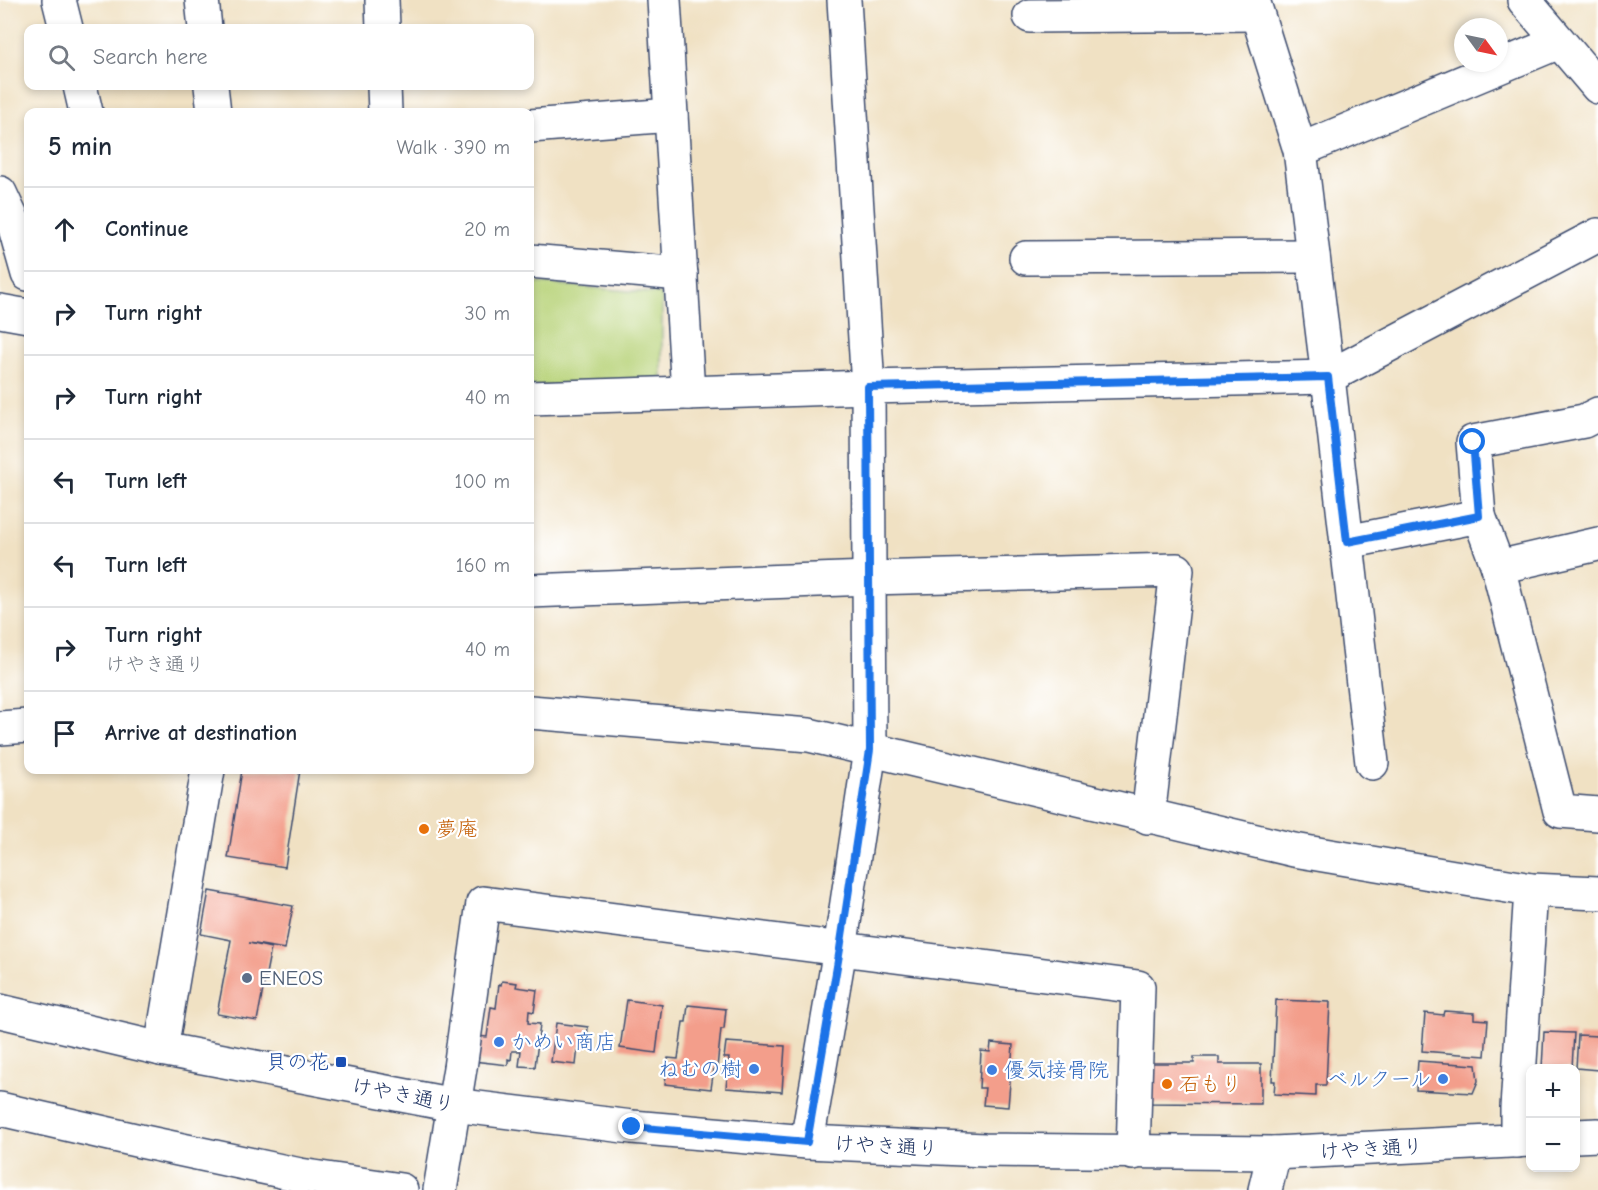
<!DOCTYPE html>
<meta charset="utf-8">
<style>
:root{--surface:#fff;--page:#f2f2f3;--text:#1f2937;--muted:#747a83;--line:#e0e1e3}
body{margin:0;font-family:"Comic Neue","Klee One",sans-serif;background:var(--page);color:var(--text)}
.controls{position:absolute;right:18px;bottom:18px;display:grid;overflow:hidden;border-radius:12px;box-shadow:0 3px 9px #0003}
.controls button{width:54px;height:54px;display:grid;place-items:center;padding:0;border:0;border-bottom:2px solid var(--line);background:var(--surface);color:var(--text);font:30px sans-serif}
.compass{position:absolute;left:1454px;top:18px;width:54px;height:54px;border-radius:50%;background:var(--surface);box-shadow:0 3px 9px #0003;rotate:123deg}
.stop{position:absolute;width:18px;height:18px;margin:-14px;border:4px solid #1a73e8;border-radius:50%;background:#fff}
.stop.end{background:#1a73e8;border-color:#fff;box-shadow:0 2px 6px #0008}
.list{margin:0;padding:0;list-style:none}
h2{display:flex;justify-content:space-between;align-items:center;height:78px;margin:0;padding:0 24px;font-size:26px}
h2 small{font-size:20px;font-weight:400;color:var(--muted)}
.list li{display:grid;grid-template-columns:39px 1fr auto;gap:18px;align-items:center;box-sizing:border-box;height:84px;padding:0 24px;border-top:2px solid var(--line)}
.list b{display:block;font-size:22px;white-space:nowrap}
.list p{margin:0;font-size:20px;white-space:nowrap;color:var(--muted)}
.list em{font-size:20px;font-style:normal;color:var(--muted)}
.icon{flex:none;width:33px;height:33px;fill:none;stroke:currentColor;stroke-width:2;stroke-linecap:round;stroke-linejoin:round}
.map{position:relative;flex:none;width:1598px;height:1190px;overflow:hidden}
.search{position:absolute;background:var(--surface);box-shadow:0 3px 9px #0003;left:24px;top:24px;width:510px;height:66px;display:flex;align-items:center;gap:15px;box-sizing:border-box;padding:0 21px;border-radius:12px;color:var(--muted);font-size:22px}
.panel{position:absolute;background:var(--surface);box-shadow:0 3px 9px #0003;left:24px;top:108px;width:510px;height:666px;border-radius:12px}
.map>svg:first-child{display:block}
.green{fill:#b8d379;stroke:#6a816c;stroke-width:1.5}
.building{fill:#f39e8b}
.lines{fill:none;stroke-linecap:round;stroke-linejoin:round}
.minor-casing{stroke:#3b4a6d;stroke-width:36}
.minor{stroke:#fff;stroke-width:33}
.route{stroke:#1a73e8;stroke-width:8}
.food-dot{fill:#e8710a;stroke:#fff;stroke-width:2}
.service-dot{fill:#5c6f8a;stroke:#fff;stroke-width:2}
.shop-dot{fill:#3f7fe0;stroke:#fff;stroke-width:2}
.transit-dot{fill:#1a4fb4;stroke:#fff;stroke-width:2}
.labels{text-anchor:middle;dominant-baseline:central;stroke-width:4.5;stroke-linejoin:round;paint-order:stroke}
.food-label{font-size:21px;fill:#c56008;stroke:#fff;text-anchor:start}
.service-label{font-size:21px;fill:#4e5e75;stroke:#fff;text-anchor:start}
.shop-label{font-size:21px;fill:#366cbe;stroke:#fff;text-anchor:start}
.transit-label{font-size:21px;fill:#164399;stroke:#fff;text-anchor:end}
.street-label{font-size:21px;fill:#1b2f5e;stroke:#fff}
</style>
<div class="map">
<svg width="1598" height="1190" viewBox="0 0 1598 1190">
<rect width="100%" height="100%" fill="#fff"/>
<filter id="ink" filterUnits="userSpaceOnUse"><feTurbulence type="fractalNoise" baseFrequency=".0167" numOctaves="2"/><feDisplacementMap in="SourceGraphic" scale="12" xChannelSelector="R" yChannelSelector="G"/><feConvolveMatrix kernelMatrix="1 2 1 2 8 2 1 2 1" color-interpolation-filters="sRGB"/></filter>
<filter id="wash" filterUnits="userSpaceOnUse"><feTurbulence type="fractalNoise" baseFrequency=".008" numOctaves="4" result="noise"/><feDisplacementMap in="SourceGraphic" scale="24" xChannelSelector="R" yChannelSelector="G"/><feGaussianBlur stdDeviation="1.35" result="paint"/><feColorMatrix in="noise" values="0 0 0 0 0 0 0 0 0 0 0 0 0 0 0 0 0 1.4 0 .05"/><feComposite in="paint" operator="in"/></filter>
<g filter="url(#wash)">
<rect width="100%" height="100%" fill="#f0e1c3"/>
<path class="green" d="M 530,282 L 662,294 L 662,378 L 530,387 Z"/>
<g id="blocks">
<g class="building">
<path d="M 242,770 L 300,770 L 285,867 L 228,858 Z"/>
<path d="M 209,891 L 293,906 L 285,949 L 249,943 L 271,948 L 257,1021 L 217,1014 L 231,940 L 201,934 Z"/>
<path d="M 502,981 L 517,983 L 516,987 L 537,990 L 534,1012 L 529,1011 L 528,1023 L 540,1024 L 535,1067 L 519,1066 L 521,1051 L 512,1051 L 511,1060 L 508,1059 L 508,1065 L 473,1061 L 476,1036 L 487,1037 L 491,1007 L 496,1008 L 499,984 L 501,985 Z"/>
<path d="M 627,1000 L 662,1005 L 656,1053 L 620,1048 Z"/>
<path d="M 1276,1000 L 1330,1002 L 1326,1085 L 1316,1085 L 1316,1096 L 1274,1094 L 1275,1081 L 1272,1081 Z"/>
<path d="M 688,1005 L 726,1009 L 724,1029 L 721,1029 L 717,1068 L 714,1068 L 711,1089 L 665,1084 L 668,1058 L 678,1059 L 683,1022 L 686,1022 Z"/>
<path d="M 1444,1011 L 1474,1013 L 1474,1019 L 1488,1020 L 1485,1056 L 1422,1051 L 1425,1013 L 1443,1015 Z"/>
<path d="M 556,1023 L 588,1027 L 586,1048 L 578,1047 L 576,1065 L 551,1062 Z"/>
<path d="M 1544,1032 L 1574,1033 L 1572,1068 L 1542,1068 Z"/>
<path d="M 1578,1035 L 1598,1036 L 1598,1070 L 1576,1068 Z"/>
<path d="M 726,1042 L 785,1046 L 782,1092 L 726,1088 L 729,1058 L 724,1058 Z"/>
<path d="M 991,1043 L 1013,1045 L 1008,1107 L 983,1105 L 985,1088 L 979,1088 L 981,1051 L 990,1052 Z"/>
<path d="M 1194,1057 L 1219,1057 L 1219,1064 L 1261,1064 L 1261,1104 L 1149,1103 L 1149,1063 L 1194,1063 Z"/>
<path d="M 1418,1061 L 1476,1065 L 1478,1081 L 1473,1093 L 1416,1090 Z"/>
</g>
</g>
</g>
<g filter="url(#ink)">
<use href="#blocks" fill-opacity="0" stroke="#3b4a6d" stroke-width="1.5"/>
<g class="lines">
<defs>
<g id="minor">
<path d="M 59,0 L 66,28"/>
<path d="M 202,0 L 205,28"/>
<path d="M 382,0 L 383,28"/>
<path d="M 664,0 L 688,393"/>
<path d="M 1253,0 L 1300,150 L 1328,377 L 1372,763"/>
<path d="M 1524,0 L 1598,87"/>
<path d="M 1030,16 L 1256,14"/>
<path d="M 80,86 L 86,112"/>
<path d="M 211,86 L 214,112"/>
<path d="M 384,86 L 385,112"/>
<path d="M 530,126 L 671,115"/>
<path d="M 1300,150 L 1559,42"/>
<path d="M 0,193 L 13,221 L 28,274"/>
<path d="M 1026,258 L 1313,256"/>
<path d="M 530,261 L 681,274"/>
<path d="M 0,311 L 28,316"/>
<path d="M 530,398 L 868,387 L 1328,377 L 1598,235"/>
<path d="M 1479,516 L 1498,567 L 1560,811 L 1598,814"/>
<path d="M 1347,542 L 1479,516 L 1473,442 L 1584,421 L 1598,414"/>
<path d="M 1498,567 L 1598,544"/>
<path d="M 530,591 L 869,578 L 1177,570 L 1148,817"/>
<path d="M 530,712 L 809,735 L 1294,850 L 1531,890 L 1598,893"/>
<path d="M 0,728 L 28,726"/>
<path d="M 0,1011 L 161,1049 L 454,1105 L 632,1127 L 807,1142 L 985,1150 L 1274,1153 L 1530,1140"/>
<path d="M 161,1049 L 208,770"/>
<path d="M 0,1109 L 140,1141 L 300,1175 L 401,1190"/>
<path d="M 1576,1136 L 1598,1135"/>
<path d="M 1517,1141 L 1517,1108 L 1531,890"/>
<path d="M 807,1142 L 840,949 L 870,750 L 868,387 L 844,0"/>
<path d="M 440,1190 L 460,1068 L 483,903 L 1138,987 L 1133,1153"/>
<path d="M 1265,1190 L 1274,1153"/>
</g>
</defs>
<use href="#minor" class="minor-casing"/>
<use href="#minor" class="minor"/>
</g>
</g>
<g class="lines" filter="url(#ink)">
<path class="route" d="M 632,1127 L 807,1142 L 840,949 L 870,750 L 868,387 L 1328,377 L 1347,542 L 1479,516 L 1473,442"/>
</g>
<g class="food-dot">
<circle cx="424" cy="829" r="6"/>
<circle cx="1167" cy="1084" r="6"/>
</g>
<circle class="service-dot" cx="247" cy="978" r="6"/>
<g class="shop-dot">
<circle cx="499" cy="1042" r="6"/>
<circle cx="754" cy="1069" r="6"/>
<circle cx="992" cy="1070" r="6"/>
<circle cx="1443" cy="1079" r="6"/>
</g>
<rect class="transit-dot" x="335" y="1056" width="12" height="12" rx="3"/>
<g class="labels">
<g class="food-label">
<text x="436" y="829">夢庵</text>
<text x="1179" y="1084">石もり</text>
</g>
<g class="service-label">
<text x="259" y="978">ENEOS</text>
</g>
<g class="shop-label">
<text x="511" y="1042">かめい商店</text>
<text x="742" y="1069" text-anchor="end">ねむの樹</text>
<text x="1004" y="1070">優気接骨院</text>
<text x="1431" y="1079" text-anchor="end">ベルクール</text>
</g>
<g class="transit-label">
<text x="329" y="1062">貝の花</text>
</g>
<g class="street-label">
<text transform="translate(403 1095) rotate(11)">けやき通り</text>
<text transform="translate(886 1146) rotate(3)">けやき通り</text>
<text transform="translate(1371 1149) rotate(-3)">けやき通り</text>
</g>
</g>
</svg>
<div class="controls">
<button>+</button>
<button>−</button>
</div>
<svg class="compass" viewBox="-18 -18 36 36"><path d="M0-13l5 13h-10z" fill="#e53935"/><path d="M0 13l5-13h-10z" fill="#747a83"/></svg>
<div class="stop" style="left:1473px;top:442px"></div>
<div class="stop end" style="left:632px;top:1127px"></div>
<div class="search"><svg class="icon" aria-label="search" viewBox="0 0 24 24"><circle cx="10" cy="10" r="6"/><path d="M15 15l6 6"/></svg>Search here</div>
<section class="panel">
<h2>5 min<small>Walk · 390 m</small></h2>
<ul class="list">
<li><svg class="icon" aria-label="ahead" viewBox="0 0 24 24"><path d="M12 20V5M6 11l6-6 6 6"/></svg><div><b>Continue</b></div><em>20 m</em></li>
<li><svg class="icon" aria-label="right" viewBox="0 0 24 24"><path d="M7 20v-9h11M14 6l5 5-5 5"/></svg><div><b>Turn right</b></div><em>30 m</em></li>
<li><svg class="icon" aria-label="right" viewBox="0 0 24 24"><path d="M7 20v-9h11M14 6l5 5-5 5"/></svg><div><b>Turn right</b></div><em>40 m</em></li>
<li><svg class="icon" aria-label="left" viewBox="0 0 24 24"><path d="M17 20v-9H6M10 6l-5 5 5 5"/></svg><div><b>Turn left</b></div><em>100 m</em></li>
<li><svg class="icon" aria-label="left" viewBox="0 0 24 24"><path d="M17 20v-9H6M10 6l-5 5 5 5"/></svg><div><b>Turn left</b></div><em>160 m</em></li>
<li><svg class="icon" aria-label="right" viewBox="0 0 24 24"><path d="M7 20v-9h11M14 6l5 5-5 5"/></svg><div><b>Turn right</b><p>けやき通り</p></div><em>40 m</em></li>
<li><svg class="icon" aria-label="arrive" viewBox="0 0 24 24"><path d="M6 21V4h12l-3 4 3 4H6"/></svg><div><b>Arrive at destination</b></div></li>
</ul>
</section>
</div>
